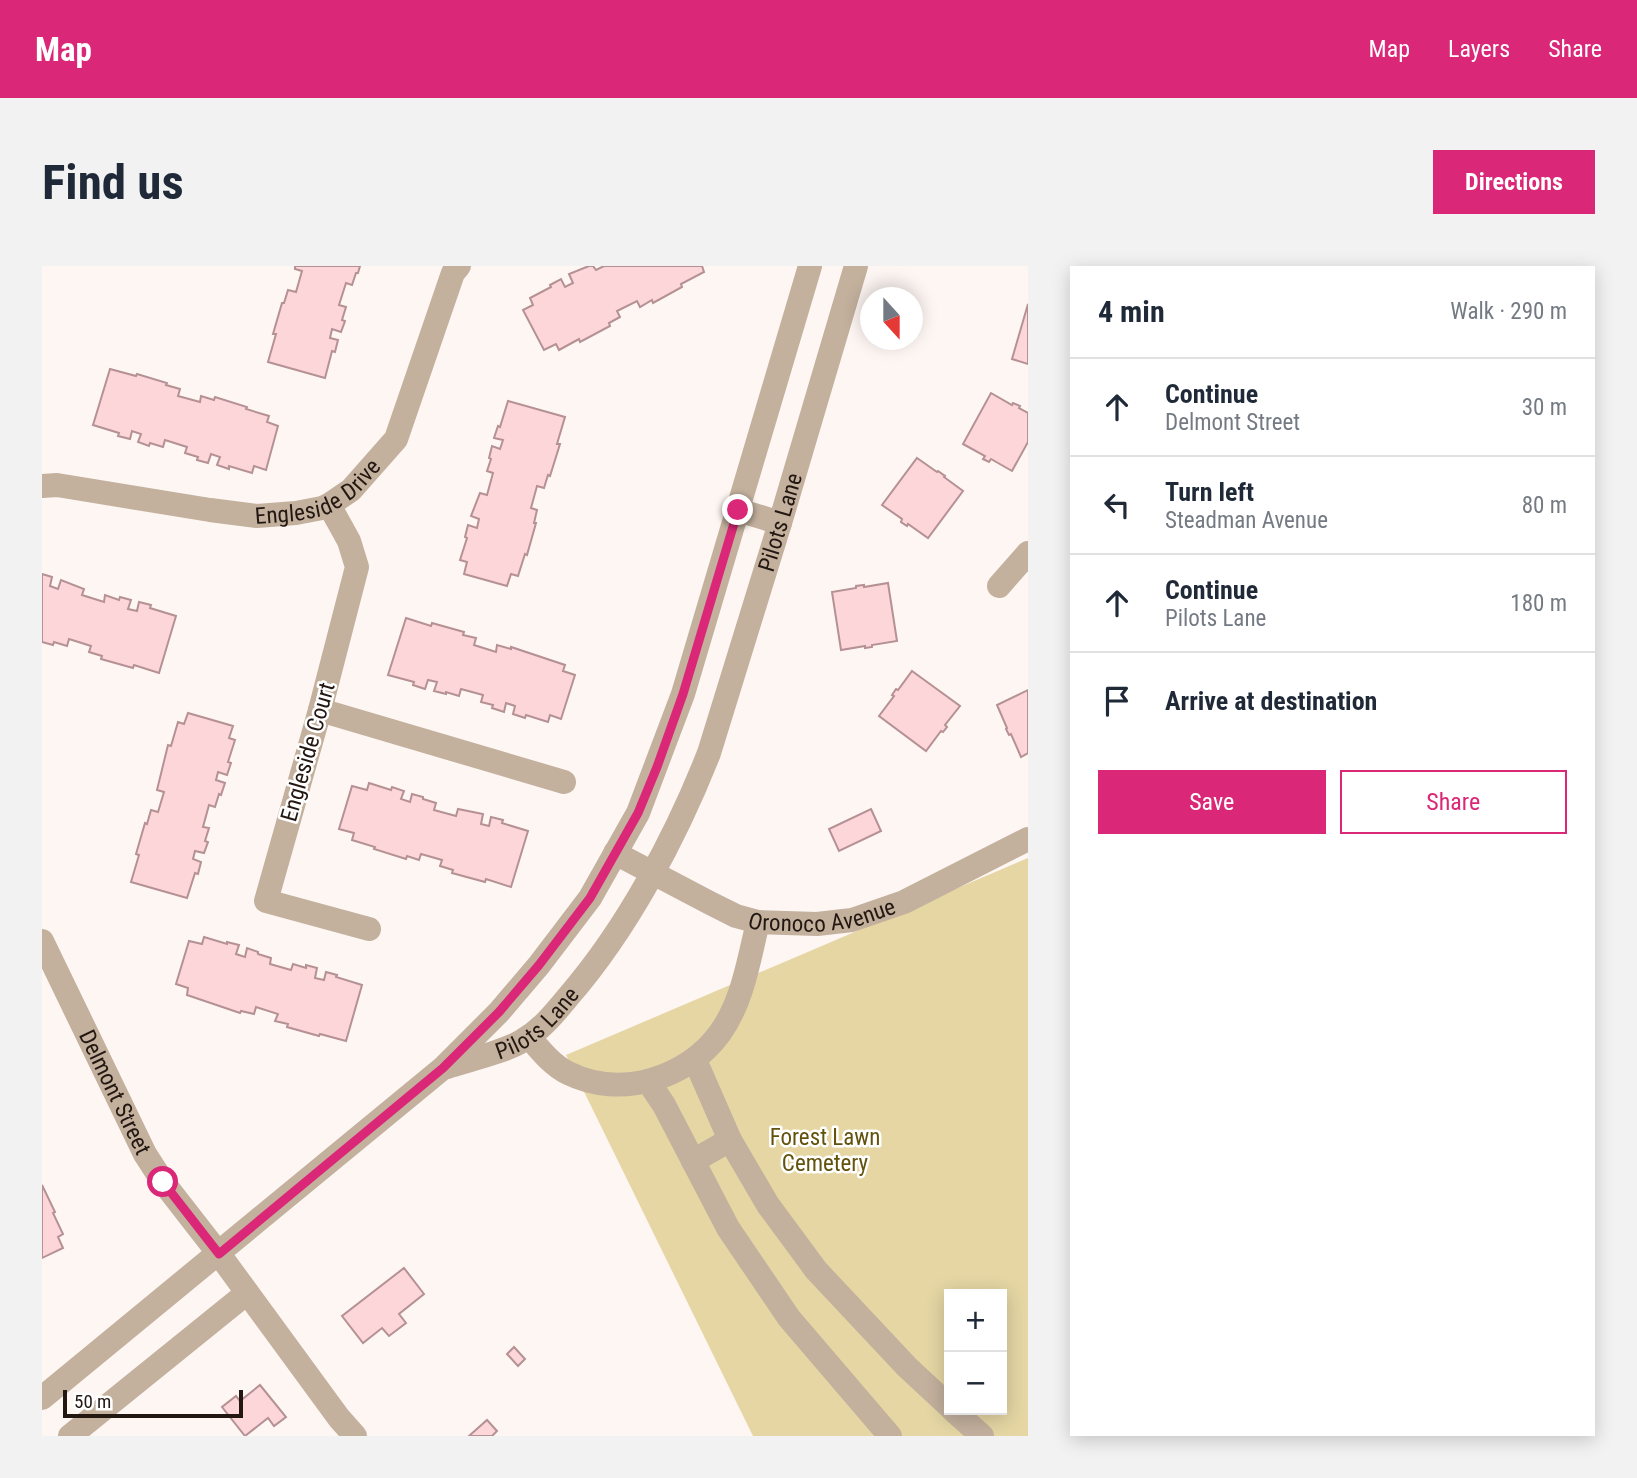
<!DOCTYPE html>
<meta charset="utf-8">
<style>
:root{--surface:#fff;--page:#f2f2f3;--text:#1f2937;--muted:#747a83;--line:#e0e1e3;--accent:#db2777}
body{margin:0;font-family:"Roboto Condensed",sans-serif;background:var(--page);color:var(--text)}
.controls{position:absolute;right:21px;bottom:21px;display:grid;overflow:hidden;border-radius:0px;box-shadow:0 4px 18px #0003}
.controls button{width:63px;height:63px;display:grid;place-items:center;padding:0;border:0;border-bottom:2px solid var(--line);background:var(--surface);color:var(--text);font:35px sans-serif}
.compass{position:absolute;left:818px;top:21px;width:63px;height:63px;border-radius:50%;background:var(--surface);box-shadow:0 4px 18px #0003;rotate:159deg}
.scale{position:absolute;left:21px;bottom:18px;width:180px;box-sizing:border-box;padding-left:7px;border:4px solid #231712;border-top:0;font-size:19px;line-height:24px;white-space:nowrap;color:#231712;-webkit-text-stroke:5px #fff;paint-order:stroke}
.stop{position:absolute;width:21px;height:21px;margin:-16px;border:5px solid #db2777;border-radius:50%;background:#fff}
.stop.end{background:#db2777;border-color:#fff;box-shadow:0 2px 7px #0008}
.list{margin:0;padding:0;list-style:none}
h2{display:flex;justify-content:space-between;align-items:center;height:91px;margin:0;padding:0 28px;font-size:30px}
h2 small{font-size:23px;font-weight:400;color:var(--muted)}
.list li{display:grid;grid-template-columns:46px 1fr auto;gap:21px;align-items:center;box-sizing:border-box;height:98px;padding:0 28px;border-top:2px solid var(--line)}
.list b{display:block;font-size:26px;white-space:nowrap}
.list p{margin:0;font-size:23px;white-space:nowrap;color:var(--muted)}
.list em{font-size:23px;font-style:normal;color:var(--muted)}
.actions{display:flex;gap:14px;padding:21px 28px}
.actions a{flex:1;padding:16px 0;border:2px solid var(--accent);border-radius:0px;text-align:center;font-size:24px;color:var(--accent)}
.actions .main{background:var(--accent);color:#fff}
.icon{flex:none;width:38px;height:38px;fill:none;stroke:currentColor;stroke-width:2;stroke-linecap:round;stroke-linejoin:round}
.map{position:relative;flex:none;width:986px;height:1170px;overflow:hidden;border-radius:0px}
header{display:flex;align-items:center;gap:42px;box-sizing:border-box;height:98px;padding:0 35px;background:var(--accent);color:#fff}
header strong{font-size:33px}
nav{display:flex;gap:38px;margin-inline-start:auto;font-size:24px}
.intro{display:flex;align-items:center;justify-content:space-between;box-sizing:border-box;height:168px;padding:0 42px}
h1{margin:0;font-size:49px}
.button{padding:18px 32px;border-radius:0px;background:var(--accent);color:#fff;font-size:24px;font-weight:700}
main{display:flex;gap:42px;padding:0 42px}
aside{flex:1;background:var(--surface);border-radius:0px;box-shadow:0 4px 18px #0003}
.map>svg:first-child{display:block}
.green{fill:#e5d6a4;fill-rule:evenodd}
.building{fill:#fdd6d9;stroke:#b59194;stroke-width:2}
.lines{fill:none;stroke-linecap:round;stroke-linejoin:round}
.minor{stroke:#c3b09d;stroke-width:24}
.route{stroke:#db2777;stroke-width:9}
.labels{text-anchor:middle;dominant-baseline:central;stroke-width:5;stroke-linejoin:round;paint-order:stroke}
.street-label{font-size:23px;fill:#231712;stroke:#fff}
.park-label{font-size:23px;fill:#63520d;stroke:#fff}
</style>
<header>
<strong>Map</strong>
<nav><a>Map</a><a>Layers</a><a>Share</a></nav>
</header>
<div class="intro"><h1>Find us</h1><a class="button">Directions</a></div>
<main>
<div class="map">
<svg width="986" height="1170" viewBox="0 0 986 1170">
<rect width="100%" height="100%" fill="#fdf6f3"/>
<path class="green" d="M 986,592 L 986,1170 L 711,1170 L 524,789 ZM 907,1028 L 960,1028 L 960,1144 L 907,1144 Z"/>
<g class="building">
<path d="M 253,0 L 318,0 L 316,7 L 314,7 L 310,19 L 304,17 L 297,39 L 304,41 L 300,54 L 303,55 L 299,66 L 290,63 L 288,72 L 296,74 L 293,86 L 290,85 L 283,112 L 226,96 L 234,68 L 231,68 L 240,37 L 242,37 L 246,24 L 254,26 L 260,5 L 253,3 Z"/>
<path d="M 547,0 L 551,0 L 554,4 L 562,0 L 660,0 L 662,6 L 639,18 L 640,21 L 611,37 L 610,34 L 598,41 L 595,35 L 575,45 L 578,51 L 567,57 L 568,60 L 538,76 L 537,73 L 517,84 L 514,78 L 502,84 L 481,44 L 491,39 L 488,32 L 509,21 L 508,19 L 519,13 L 523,21 L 531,17 L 527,8 Z"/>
<path d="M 986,38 L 986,98 L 970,93 Z"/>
<path d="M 68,103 L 94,110 L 95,108 L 125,117 L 124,119 L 138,123 L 136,130 L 158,136 L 159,130 L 172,134 L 173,131 L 205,141 L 204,143 L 227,150 L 225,156 L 236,160 L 224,204 L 212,200 L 210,207 L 187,200 L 187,203 L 175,199 L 178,191 L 169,188 L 166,197 L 155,194 L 156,191 L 143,187 L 145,181 L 123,174 L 121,181 L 108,177 L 107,180 L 96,176 L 99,168 L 90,165 L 88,173 L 76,170 L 77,167 L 51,159 Z"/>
<path d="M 949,127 L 970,139 L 971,137 L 978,140 L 977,142 L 986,147 L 986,176 L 970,205 L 949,193 L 947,196 L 941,193 L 943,190 L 921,178 Z"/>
<path d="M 466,135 L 523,151 L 515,178 L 518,178 L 508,210 L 506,209 L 502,222 L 495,220 L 489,242 L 495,244 L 492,257 L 494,257 L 485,289 L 483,288 L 476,310 L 469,308 L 465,320 L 422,308 L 425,296 L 418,294 L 425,272 L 423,271 L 426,259 L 435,262 L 437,253 L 429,250 L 438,227 L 445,229 L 451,207 L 445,205 L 449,193 L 447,192 L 450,180 L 458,183 L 461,174 L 452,172 L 456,160 L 458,161 Z"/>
<path d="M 875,192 L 895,206 L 896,205 L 903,210 L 902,211 L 921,225 L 886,272 L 866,258 L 865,260 L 859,256 L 860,253 L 840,239 Z"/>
<path d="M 0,308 L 10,311 L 8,320 L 16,323 L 19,314 L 42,323 L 40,329 L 62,336 L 63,329 L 77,334 L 78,331 L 89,334 L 86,343 L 95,345 L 97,336 L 109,339 L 108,342 L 134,350 L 117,407 L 92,399 L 91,402 L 59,393 L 60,390 L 47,386 L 49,380 L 27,373 L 25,380 L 12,376 L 11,379 L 0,376 Z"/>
<path d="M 846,317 L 855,375 L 830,379 L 830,381 L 823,382 L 823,380 L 799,384 L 790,326 L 814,322 L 814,320 L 822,319 L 822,321 Z"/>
<path d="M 364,352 L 389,360 L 390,357 L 422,366 L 421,369 L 434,372 L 432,379 L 454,386 L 455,379 L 469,383 L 469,381 L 523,399 L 521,405 L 533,409 L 519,453 L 508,449 L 506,456 L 484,449 L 483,452 L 471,448 L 473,440 L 464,437 L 462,446 L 450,442 L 451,439 L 439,436 L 441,429 L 419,423 L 417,430 L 404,426 L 404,428 L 392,425 L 395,416 L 386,414 L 383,423 L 371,419 L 372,416 L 346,409 Z"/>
<path d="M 870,405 L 918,440 L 903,459 L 905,461 L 901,466 L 899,465 L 884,485 L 837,450 L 852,430 L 850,429 L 854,423 L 856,424 Z"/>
<path d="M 986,424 L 986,487 L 979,491 L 969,468 L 967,469 L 964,463 L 965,462 L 955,439 Z"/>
<path d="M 146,447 L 191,460 L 187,472 L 193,474 L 186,496 L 189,497 L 185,509 L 176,506 L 174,514 L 183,517 L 179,529 L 177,528 L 173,541 L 167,539 L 161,561 L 167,562 L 163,575 L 166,576 L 162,587 L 153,585 L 151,593 L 159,596 L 156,608 L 153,607 L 145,632 L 89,616 L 97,589 L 94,588 L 103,557 L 105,558 L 109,544 L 116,546 L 122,526 L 115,524 L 126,479 L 129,480 L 136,456 L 142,458 Z"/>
<path d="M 327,517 L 349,524 L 350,521 L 362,525 L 359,533 L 368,536 L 370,528 L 381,531 L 381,533 L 394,537 L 392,544 L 414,550 L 416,543 L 441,548 L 439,558 L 447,560 L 449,551 L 461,554 L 460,557 L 486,565 L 469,621 L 444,613 L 443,616 L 410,607 L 411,604 L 398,600 L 400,594 L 379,588 L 377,594 L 365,590 L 364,593 L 332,583 L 333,581 L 310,574 L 312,567 L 297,563 L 310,520 L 325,524 Z"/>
<path d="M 829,543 L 839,565 L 797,585 L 787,563 Z"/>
<path d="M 162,671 L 185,678 L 185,676 L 197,679 L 194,688 L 203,691 L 205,682 L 216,686 L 216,688 L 229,692 L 228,698 L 249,704 L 251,698 L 264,702 L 264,699 L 275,702 L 273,712 L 282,714 L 284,706 L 295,709 L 294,711 L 320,719 L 304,775 L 278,768 L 277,770 L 245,761 L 246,758 L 233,755 L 236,748 L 214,741 L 212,748 L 199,745 L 198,747 L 145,729 L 146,722 L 134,718 L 147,675 L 160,678 Z"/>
<path d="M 0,919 L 13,946 L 11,947 L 21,968 L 16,971 L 21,982 L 0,992 Z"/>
<path d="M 362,1002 L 382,1028 L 357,1048 L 364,1057 L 347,1070 L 340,1062 L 321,1077 L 300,1050 Z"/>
<path d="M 472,1081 L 483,1093 L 476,1100 L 465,1088 Z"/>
<path d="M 218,1119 L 244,1151 L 232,1160 L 226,1152 L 203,1170 L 180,1141 L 194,1130 L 198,1135 Z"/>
<path d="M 445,1154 L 455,1165 L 450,1170 L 427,1170 Z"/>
</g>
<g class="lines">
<g class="minor">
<path id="s1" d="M 0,220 L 15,219 L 168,244 L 215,250 L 254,247 L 280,242 L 287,239 L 309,224 L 354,173 L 411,7 L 417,0"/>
<path d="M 287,239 L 307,275 L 315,301 L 278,444 L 224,635 L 327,663"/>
<path d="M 696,244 L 738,257"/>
<path d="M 957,320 L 986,287"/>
<path d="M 278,444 L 522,516"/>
<path id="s2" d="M 573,587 L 668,637 L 694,650 L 716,656 L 775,658 L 810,654 L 862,636 L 986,573"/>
<path id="s3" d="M 0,675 L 103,888 L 121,916 L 177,988 L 297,1152 L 313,1170"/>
<path d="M 487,771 C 498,784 510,799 526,807 C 578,833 645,813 678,767 C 701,735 707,693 716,656"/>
<path d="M 653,794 L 688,874 L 726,939 L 774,1004 L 865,1101 L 907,1140"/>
<path id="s4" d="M 405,801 C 426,794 462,786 480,775 C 499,764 512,748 526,731 C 585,663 634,571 667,487 L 738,257 L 814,0"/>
<path d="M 606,815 L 622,839 L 686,962 L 747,1052 L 848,1170"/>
<path d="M 651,895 L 688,874"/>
<path d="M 0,1132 L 401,802 L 457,746 L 497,699 L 548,632 L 596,547 L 641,428 L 768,0"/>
<path d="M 911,1144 L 940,1170"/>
<path d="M 28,1170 L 205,1027"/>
</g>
</g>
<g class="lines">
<path class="route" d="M 121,916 L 177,988 L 401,802 L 457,746 L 497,699 L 548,632 L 596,547 L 615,501 L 641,428 L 696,244"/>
</g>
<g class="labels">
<g class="street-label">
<text stroke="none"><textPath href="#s1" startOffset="285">Engleside Drive</textPath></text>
<text stroke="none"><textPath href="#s4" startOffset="668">Pilots Lane</textPath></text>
<text transform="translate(266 486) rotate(-74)">Engleside Court</text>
<text stroke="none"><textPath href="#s2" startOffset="224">Oronoco Avenue</textPath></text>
<text stroke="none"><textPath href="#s4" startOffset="102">Pilots Lane</textPath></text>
<text stroke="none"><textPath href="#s3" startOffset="168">Delmont Street</textPath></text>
</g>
<g class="park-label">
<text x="783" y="871">Forest Lawn<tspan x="783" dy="26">Cemetery</tspan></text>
</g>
</g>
</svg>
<div class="controls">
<button>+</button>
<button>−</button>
</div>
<svg class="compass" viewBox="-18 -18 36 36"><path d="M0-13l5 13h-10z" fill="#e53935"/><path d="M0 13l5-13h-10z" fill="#747a83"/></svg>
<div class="scale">50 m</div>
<div class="stop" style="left:121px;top:916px"></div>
<div class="stop end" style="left:696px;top:244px"></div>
</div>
<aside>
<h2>4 min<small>Walk · 290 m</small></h2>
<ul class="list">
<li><svg class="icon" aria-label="ahead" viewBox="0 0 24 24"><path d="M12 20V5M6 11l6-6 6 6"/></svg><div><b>Continue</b><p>Delmont Street</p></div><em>30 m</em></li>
<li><svg class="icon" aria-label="left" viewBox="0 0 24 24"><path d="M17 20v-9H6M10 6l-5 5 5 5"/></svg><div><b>Turn left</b><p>Steadman Avenue</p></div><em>80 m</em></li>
<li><svg class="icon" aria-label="ahead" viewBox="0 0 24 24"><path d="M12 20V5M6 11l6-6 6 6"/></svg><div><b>Continue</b><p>Pilots Lane</p></div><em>180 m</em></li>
<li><svg class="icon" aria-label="arrive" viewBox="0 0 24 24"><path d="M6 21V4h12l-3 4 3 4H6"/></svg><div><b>Arrive at destination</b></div></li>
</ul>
<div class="actions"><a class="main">Save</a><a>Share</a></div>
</aside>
</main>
